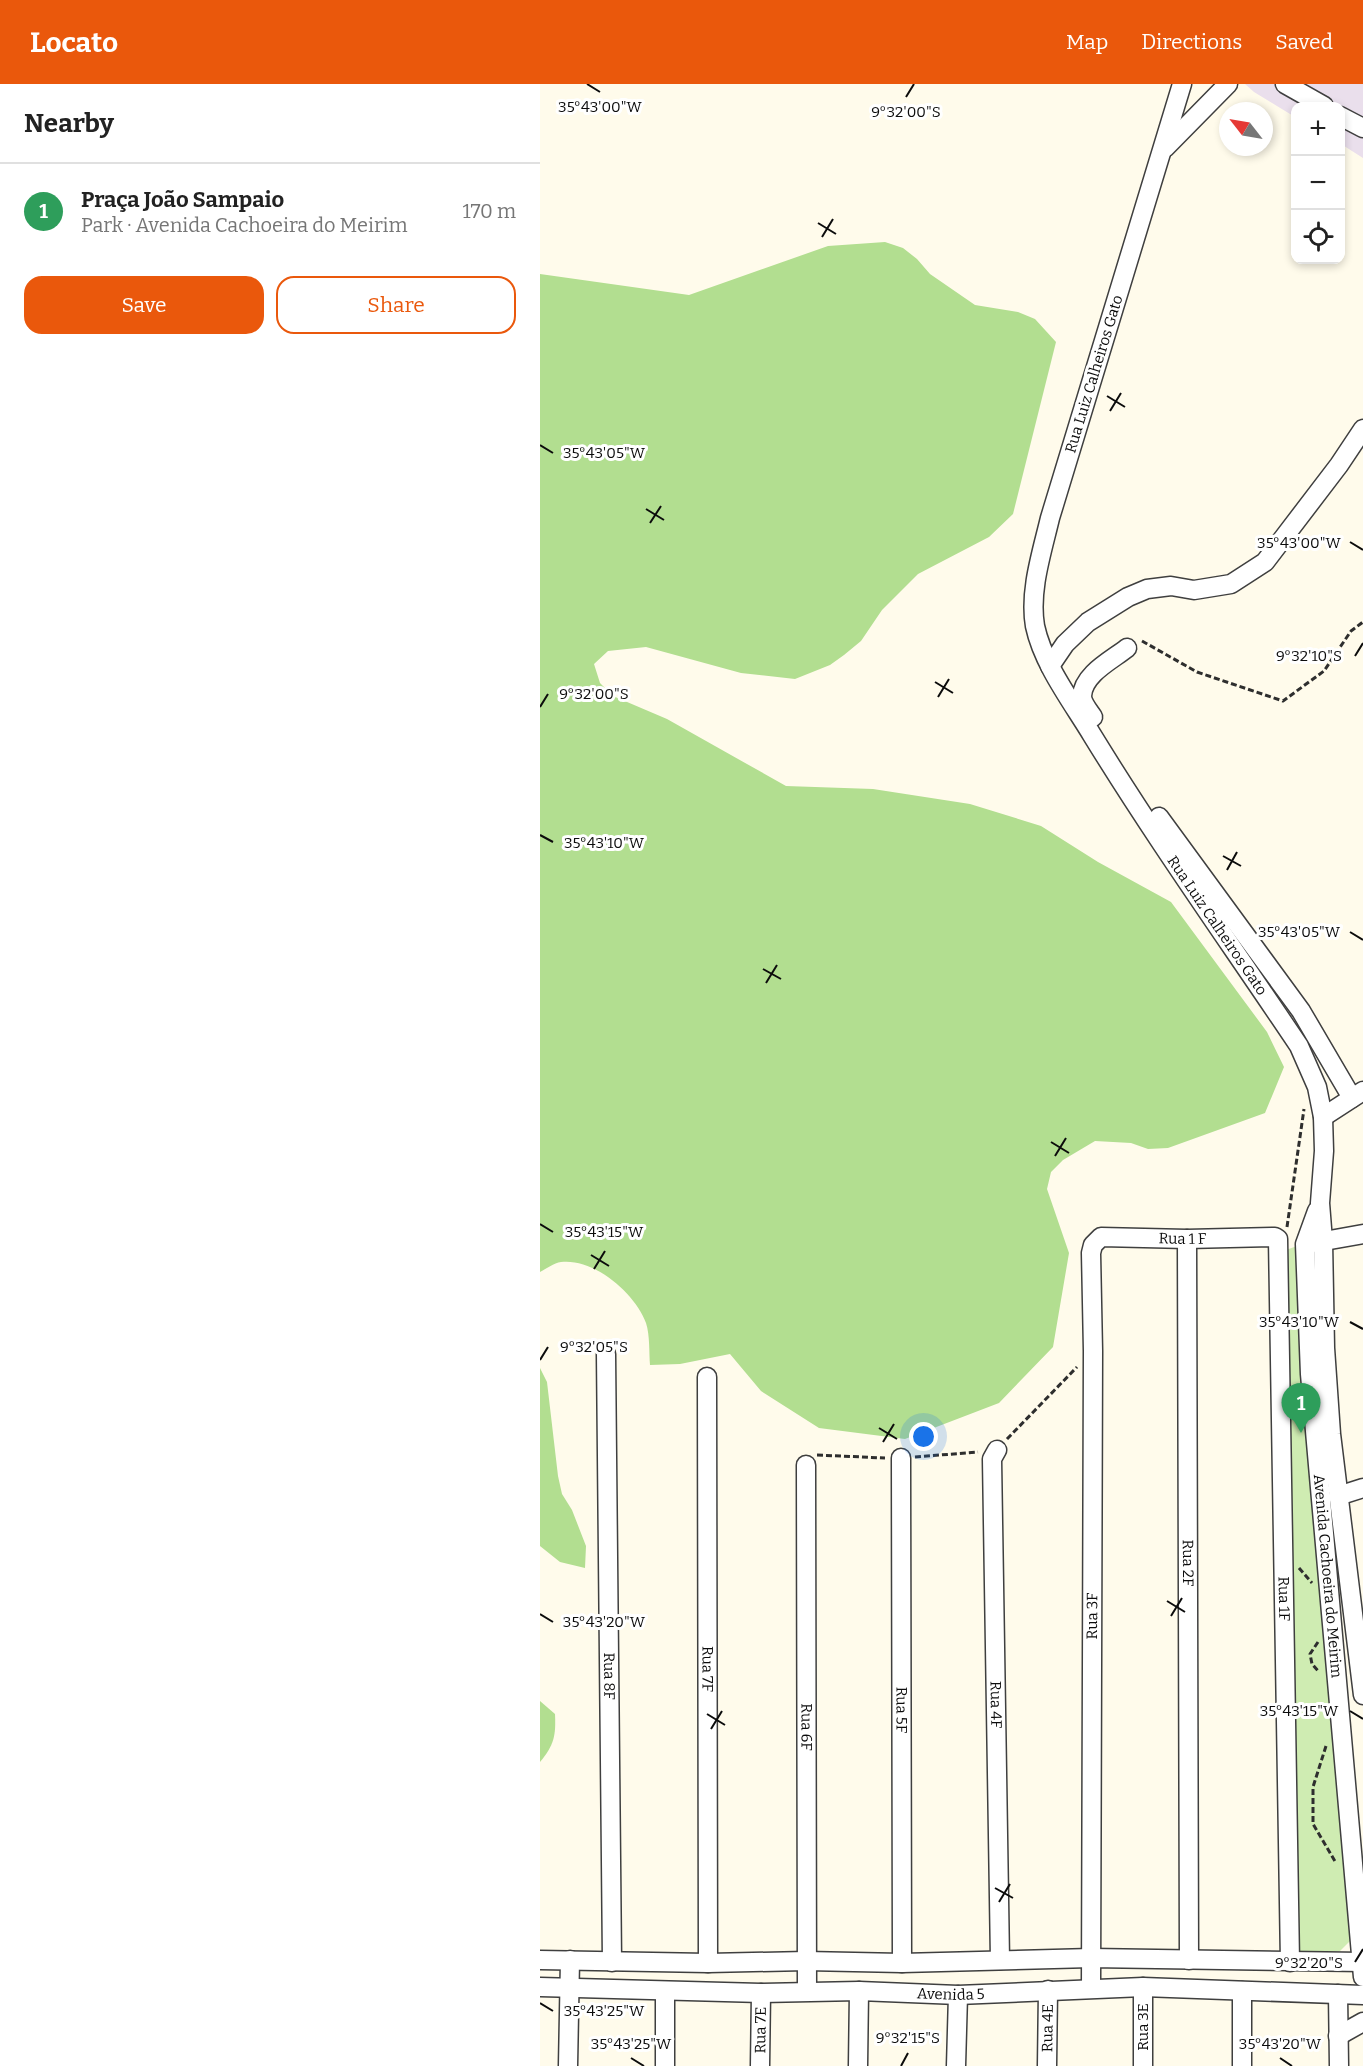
<!DOCTYPE html>
<meta charset="utf-8">
<style>
:root{--surface:#fff;--page:#f6f6f6;--text:#222;--muted:#767676;--line:#e0e0e0;--accent:#ea580c}
body{margin:0;font-family:Bitter,serif;background:var(--page);color:var(--text)}
.controls{position:absolute;right:18px;top:18px;display:grid;overflow:hidden;border-radius:12px;box-shadow:0 3px 9px #0003}
.controls button{width:54px;height:54px;display:grid;place-items:center;padding:0;border:0;border-bottom:2px solid var(--line);background:var(--surface);color:var(--text);font:30px sans-serif}
.compass{position:absolute;left:679px;top:18px;width:54px;height:54px;border-radius:50%;background:var(--surface);box-shadow:0 3px 9px #0003;rotate:301deg}
.you{position:absolute;left:384px;top:1353px;width:21px;height:21px;margin:-15px;border:4px solid #fff;border-radius:50%;background:#1a73e8;box-shadow:0 0 0 9px #1a73e833}
.badge{display:grid;place-items:center;width:39px;height:39px;border-radius:50%;background:var(--accent);color:#fff;font-size:20px;font-weight:700}
.pin{position:absolute;translate:-50% -50px;filter:drop-shadow(0 2px 3px #0008)}
.pin::after{content:'';position:absolute;top:32px;width:21px;height:18px;background:inherit;clip-path:polygon(0 0,100% 0,50% 100%)}
.list{margin:0;padding:0;list-style:none}
h2{display:flex;justify-content:space-between;align-items:center;height:78px;margin:0;padding:0 24px;font-size:26px}
h2 small{font-size:20px;font-weight:400;color:var(--muted)}
.list li{display:grid;grid-template-columns:39px 1fr auto;gap:18px;align-items:center;box-sizing:border-box;height:96px;padding:0 24px;border-top:2px solid var(--line)}
.list b{display:block;font-size:22px;white-space:nowrap}
.list p{margin:0;font-size:20px;white-space:nowrap;color:var(--muted)}
.list em{font-size:20px;font-style:normal;color:var(--muted)}
.actions{display:flex;gap:12px;padding:18px 24px}
.actions a{flex:1;padding:14px 0;border:2px solid var(--accent);border-radius:18px;text-align:center;font-size:21px;color:var(--accent)}
.actions .main{background:var(--accent);color:#fff}
.icon{flex:none;width:33px;height:33px;fill:none;stroke:currentColor;stroke-width:2;stroke-linecap:round;stroke-linejoin:round}
.map{position:relative;flex:none;width:823px;height:1982px;overflow:hidden}
header{display:flex;align-items:center;gap:36px;box-sizing:border-box;height:84px;padding:0 30px;background:var(--accent);color:#fff}
header strong{font-size:28px}
nav{display:flex;gap:33px;margin-inline-start:auto;font-size:21px}
main{display:flex}
aside{flex:1;background:var(--surface)}
.map>svg:first-child{display:block}
.industrial{fill:#eadfec}
.green{fill:#cfecb2}
.forest{fill:#b2de90}
.lines{fill:none;stroke-linecap:round;stroke-linejoin:round}
.minor-casing{stroke:#3f3f3f;stroke-width:21}
.path{stroke:#2e2e2e;stroke-width:3;stroke-dasharray:6 3;stroke-linecap:butt}
.minor{stroke:#fff;stroke-width:18}
.ticks{fill:none;stroke:#0c0c0c;stroke-width:2}
.labels{text-anchor:middle;dominant-baseline:central;stroke-width:6;stroke-linejoin:round;paint-order:stroke}
.street-label{font-size:15px;fill:#0c0c0c;stroke:#fff}
.ticks-label{font-size:15px;text-anchor:middle;fill:#0c0c0c;stroke:#fff;stroke-width:6;stroke-linejoin:round;paint-order:stroke}
</style>
<header>
<strong>Locato</strong>
<nav><a>Map</a><a>Directions</a><a>Saved</a></nav>
</header>
<main>
<aside>
<h2>Nearby<small></small></h2>
<ul class="list">
<li><span class="badge" style="background:#2e9e5b">1</span><div><b>Praça João Sampaio</b><p>Park · Avenida Cachoeira do Meirim</p></div><em>170 m</em></li>
</ul>
<div class="actions"><a class="main">Save</a><a>Share</a></div>
</aside>
<div class="map">
<svg width="823" height="1982" viewBox="0 0 823 1982">
<rect width="100%" height="100%" fill="#fffbeb"/>
<path class="industrial" d="M 705,0 L 823,0 L 823,74 L 801,60 L 800,22 L 756,22 L 755,33 L 714,8 Z"/>
<path class="green" d="M 757,1162 L 817,1850 L 800,1867 L 756,1871 L 746,1166 Z"/>
<g class="forest">
<path d="M 345,158 L 363,164 L 377,175 L 390,190 L 435,221 L 478,228 L 495,235 L 516,258 L 473,430 L 449,453 L 378,490 L 342,526 L 321,557 L 304,571 L 290,581 L 255,595 L 201,589 L 106,563 L 68,567 L 54,580 L 60,599 L 73,612 L 127,635 L 246,702 L 333,705 L 430,720 L 501,742 L 558,778 L 631,818 L 727,948 L 744,983 L 725,1029 L 628,1064 L 608,1065 L 591,1059 L 555,1057 L 523,1076 L 511,1088 L 507,1105 L 529,1169 L 513,1263 L 459,1319 L 365,1355 L 279,1344 L 221,1307 L 190,1270 L 140,1280 L 110,1281 C 109,1269 110,1251 106,1239 C 95,1209 54,1174 21,1178 C 14,1179 6,1185 0,1188 L 0,190 L 149,211 L 288,162 Z"/>
<path d="M 0,1284 L 7,1298 L 18,1392 L 22,1410 L 32,1426 L 46,1462 L 45,1484 L 20,1478 L 0,1462 Z"/>
<path d="M 0,1617 L 15,1630 C 16,1652 14,1661 0,1678 Z"/>
</g>
<g class="lines">
<defs>
<g id="minor">
<path id="s1" d="M 642,0 L 510,434 C 502,468 489,507 495,542 C 503,580 532,618 552,651 C 617,757 690,859 759,962 L 777,1003 L 783,1033 L 784,1067 L 780,1119 L 783,1157 L 785,1264 L 791,1350 L 823,1611"/>
<path d="M 745,0 L 784,22"/>
<path d="M 800,32 L 823,44"/>
<path d="M 625,64 L 688,0"/>
<path d="M 510,582 L 525,560 L 548,538 L 588,513 L 607,505 L 631,502 L 654,506 L 691,500 L 725,478 L 799,381 L 823,345"/>
<path d="M 553,633 C 549,627 542,619 542,612 C 543,590 572,576 587,564"/>
<path d="M 619,733 L 761,927 L 812,1014"/>
<path d="M 783,1033 L 823,1007"/>
<path id="s2" d="M 777,1127 L 765,1160 L 770,1290 L 823,1893"/>
<path id="s3" d="M 647,1155 L 649,1876"/>
<path d="M 773,1159 L 823,1150"/>
<path id="s4" d="M 66,1270 L 72,1878"/>
<path id="s5" d="M 167,1293 L 168,1879"/>
<path id="s6" d="M 457,1366 L 452,1375 L 460,1876"/>
<path id="s7" d="M 361,1374 L 362,1879"/>
<path id="s8" d="M 266,1381 L 267,1907"/>
<path d="M 798,1412 L 823,1404"/>
<path d="M 0,1876 L 168,1879 L 266,1877 L 362,1879 L 551,1874 L 823,1878"/>
<path id="s9" d="M 0,1903 L 221,1909 L 319,1907 L 418,1911 L 603,1903 L 823,1911"/>
<path d="M 603,1903 L 603,1982"/>
<path id="s10" d="M 551,1904 L 553,1267 L 551,1169 L 553,1161 L 561,1153 L 647,1155 L 735,1153 L 738,1155 L 750,1878"/>
<path d="M 125,1907 L 125,1982"/>
<path d="M 702,1907 L 702,1982"/>
<path d="M 798,1910 L 799,1982"/>
<path d="M 798,1952 L 823,1938"/>
<path d="M 28,1982 L 30,1876"/>
<path id="s11" d="M 220,1982 L 221,1909"/>
<path d="M 318,1982 L 319,1907"/>
<path d="M 416,1982 L 418,1911"/>
<path id="s12" d="M 507,1982 L 508,1906"/>
</g>
</defs>
<use href="#minor" class="minor-casing"/>
<g class="path">
<path d="M 602,557 L 657,588 L 743,617 L 784,587 L 811,547 L 823,538"/>
<path d="M 747,1143 L 764,1025"/>
<path d="M 467,1355 L 537,1283"/>
<path d="M 277,1371 L 345,1374"/>
<path d="M 375,1373 L 438,1368"/>
<path d="M 759,1484 L 772,1499"/>
<path d="M 778,1558 L 770,1570 L 772,1580 L 779,1588"/>
<path d="M 786,1662 L 773,1703 L 773,1740 L 796,1779"/>
</g>
<use href="#minor" class="minor"/>
</g>
<path class="ticks" d="M 47,0 L 60,8M 366,13 L 374,0M 278,139 L 296,150M 282,153 L 293,135M 567,312 L 585,323M 570,327 L 581,309M 0,361 L 13,369M 106,425 L 124,436M 110,439 L 121,422M 810,458 L 823,466M 815,572 L 823,559M 395,598 L 413,609M 398,613 L 409,595M 0,623 L 8,610M 0,751 L 13,758M 683,772 L 701,782M 687,786 L 697,768M 810,848 L 823,856M 223,885 L 241,895M 226,899 L 237,881M 511,1058 L 529,1069M 515,1072 L 526,1054M 0,1140 L 13,1148M 51,1171 L 69,1182M 54,1185 L 65,1167M 810,1238 L 823,1245M 0,1276 L 8,1263M 339,1344 L 357,1355M 343,1358 L 354,1340M 627,1517 L 645,1528M 0,1530 L 13,1538M 631,1532 L 642,1514M 810,1627 L 823,1635M 167,1630 L 185,1641M 171,1645 L 182,1627M 455,1804 L 473,1814M 459,1818 L 470,1800M 815,1878 L 823,1865M 0,1919 L 13,1927M 91,1974 L 104,1982M 740,1974 L 752,1982M 361,1982 L 368,1969"/>
<g class="labels">
<g class="street-label">
<text transform="translate(554 290) rotate(-73)">Rua Luiz Calheiros Gato</text>
<text stroke="none"><textPath href="#s1" startOffset="915">Rua Luiz Calheiros Gato</textPath></text>
<text stroke="none"><textPath href="#s10" startOffset="836">Rua 1 F</textPath></text>
<text stroke="none"><textPath href="#s3" startOffset="324">Rua 2F</textPath></text>
<text stroke="none"><textPath href="#s2" startOffset="368">Avenida Cachoeira do Meirim</textPath></text>
<text stroke="none"><textPath href="#s10" startOffset="1292">Rua 1F</textPath></text>
<text stroke="none"><textPath href="#s10" startOffset="372">Rua 3F</textPath></text>
<text stroke="none"><textPath href="#s5" startOffset="292">Rua 7F</textPath></text>
<text stroke="none"><textPath href="#s4" startOffset="322">Rua 8F</textPath></text>
<text stroke="none"><textPath href="#s6" startOffset="256">Rua 4F</textPath></text>
<text stroke="none"><textPath href="#s7" startOffset="252">Rua 5F</textPath></text>
<text stroke="none"><textPath href="#s8" startOffset="262">Rua 6F</textPath></text>
<text stroke="none"><textPath href="#s9" startOffset="411">Avenida 5</textPath></text>
<text transform="translate(603 1943) rotate(-90)">Rua 3E</text>
<text stroke="none"><textPath href="#s12" startOffset="38">Rua 4E</textPath></text>
<text stroke="none"><textPath href="#s11" startOffset="36">Rua 7E</textPath></text>
</g>
</g>
<g class="ticks-label">
<text x="60" y="28">35°43'00"W</text>
<text x="366" y="33">9°32'00"S</text>
<text x="64" y="374">35°43'05"W</text>
<text x="759" y="464">35°43'00"W</text>
<text x="769" y="577">9°32'10"S</text>
<text x="54" y="615">9°32'00"S</text>
<text x="64" y="764">35°43'10"W</text>
<text x="759" y="853">35°43'05"W</text>
<text x="64" y="1153">35°43'15"W</text>
<text x="759" y="1243">35°43'10"W</text>
<text x="54" y="1268">9°32'05"S</text>
<text x="64" y="1543">35°43'20"W</text>
<text x="759" y="1632">35°43'15"W</text>
<text x="769" y="1884">9°32'20"S</text>
<text x="64" y="1932">35°43'25"W</text>
<text x="368" y="1959">9°32'15"S</text>
<text x="91" y="1965">35°43'25"W</text>
<text x="740" y="1965">35°43'20"W</text>
</g>
</svg>
<div class="controls">
<button>+</button>
<button>−</button>
<button><svg class="icon" aria-label="locate" viewBox="0 0 24 24"><circle cx="12" cy="12" r="6"/><path d="M12 2v4M12 18v4M2 12h4M18 12h4"/></svg></button>
</div>
<svg class="compass" viewBox="-18 -18 36 36"><path d="M0-13l5 13h-10z" fill="#e53935"/><path d="M0 13l5-13h-10z" fill="#767676"/></svg>
<div class="you"></div>
<div class="pin badge" style="left:761px;top:1349px;background:#2e9e5b">1</div>
</div>
</main>
